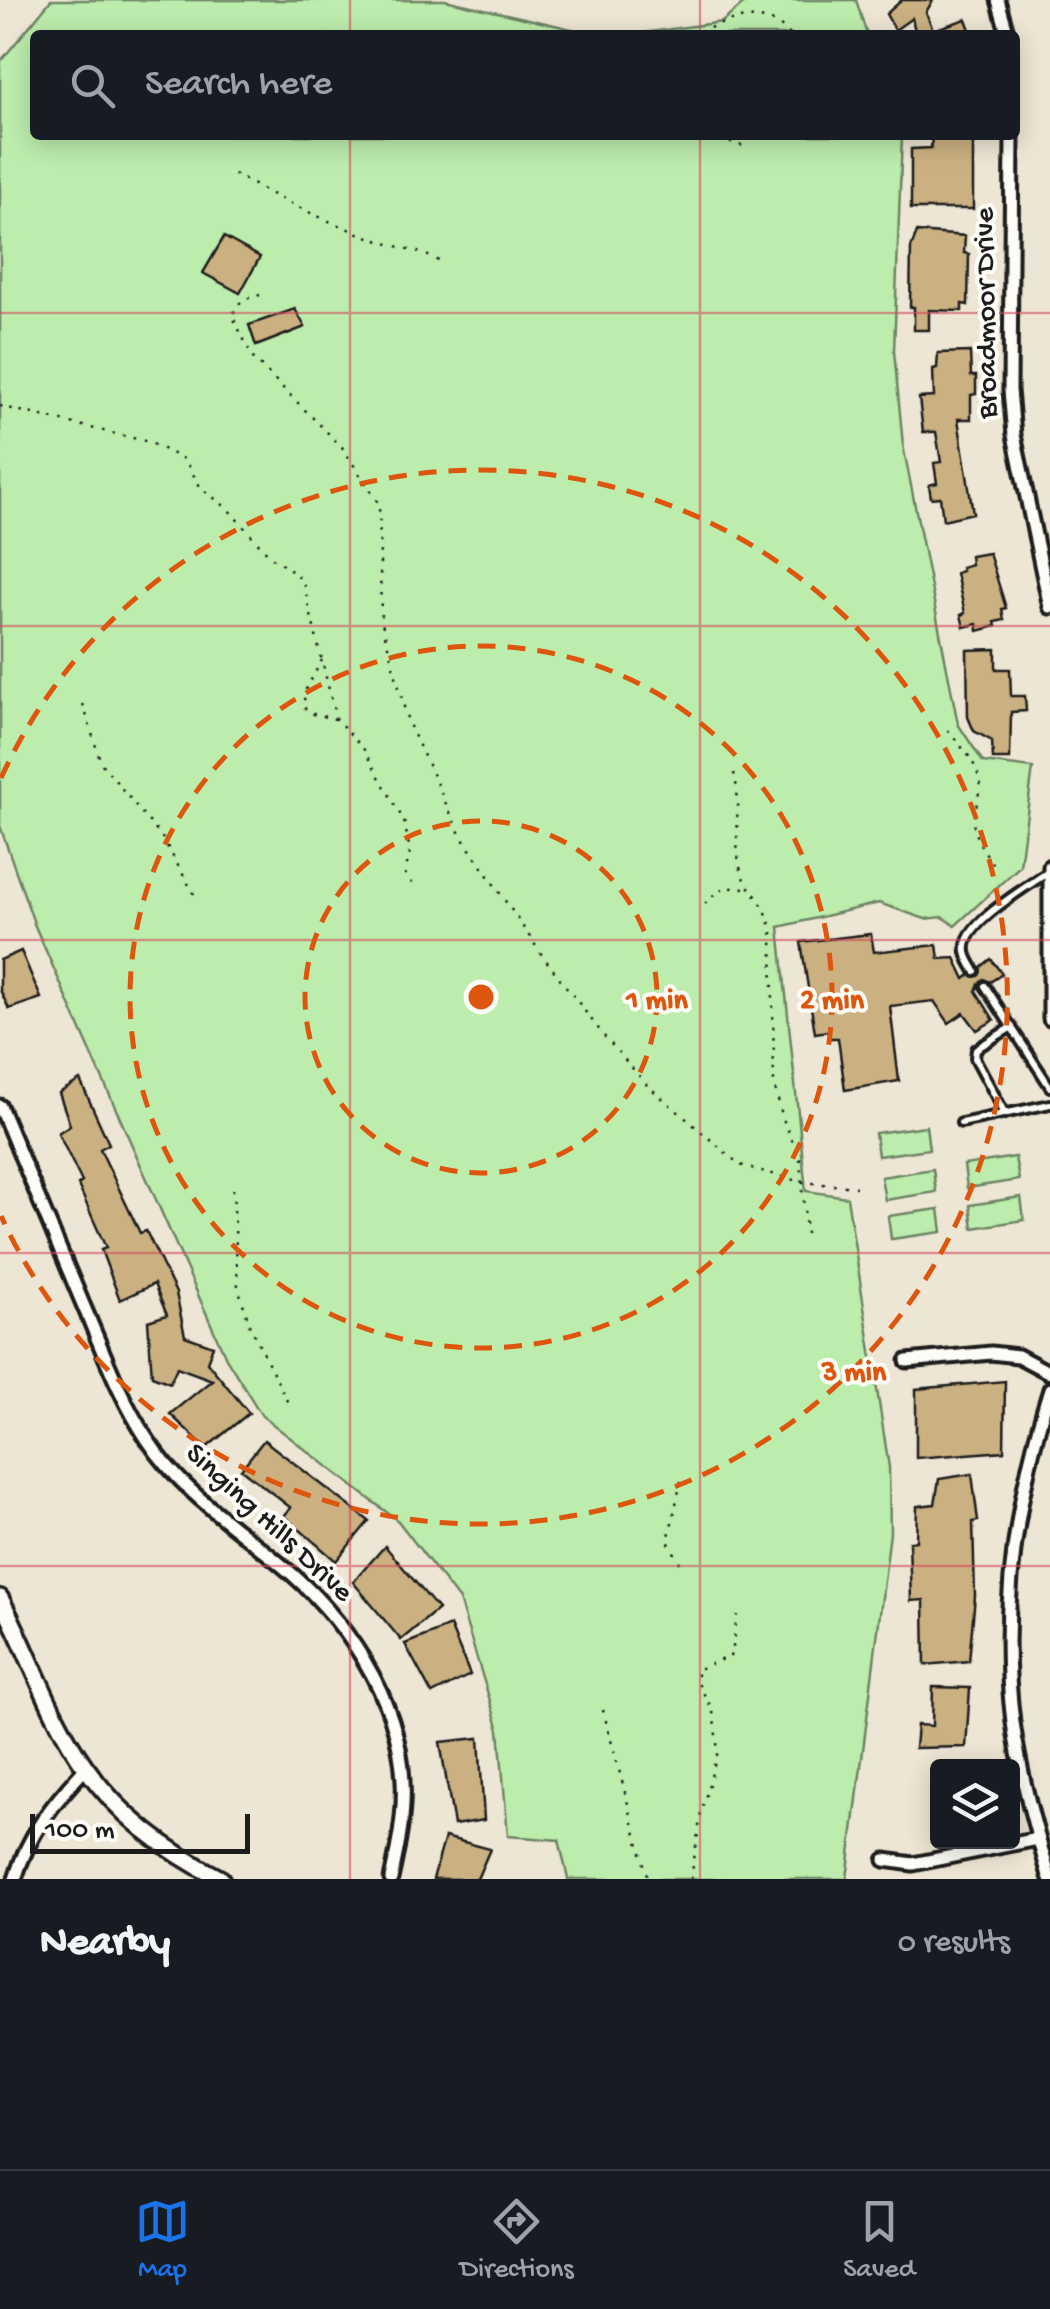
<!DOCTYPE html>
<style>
:root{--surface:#171b24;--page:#242831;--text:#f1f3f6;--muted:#9ea1a6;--line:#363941;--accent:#1a73e8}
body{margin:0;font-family:"Gochi Hand",sans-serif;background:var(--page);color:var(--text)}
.controls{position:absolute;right:30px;bottom:30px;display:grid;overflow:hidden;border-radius:10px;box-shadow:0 5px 25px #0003}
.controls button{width:90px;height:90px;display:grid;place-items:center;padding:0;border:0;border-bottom:2px solid var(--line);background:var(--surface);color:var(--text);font:50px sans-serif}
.scale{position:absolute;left:30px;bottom:25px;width:220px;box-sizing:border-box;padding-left:10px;border:5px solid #1c1c1c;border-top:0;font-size:28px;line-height:35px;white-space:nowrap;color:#1c1c1c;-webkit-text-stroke:8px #fdfcf7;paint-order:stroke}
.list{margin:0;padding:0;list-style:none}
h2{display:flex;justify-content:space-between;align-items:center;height:130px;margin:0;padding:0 40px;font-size:42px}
h2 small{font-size:32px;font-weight:400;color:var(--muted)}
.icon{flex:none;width:55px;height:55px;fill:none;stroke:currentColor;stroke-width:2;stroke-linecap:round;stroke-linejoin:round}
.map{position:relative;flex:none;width:1050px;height:1879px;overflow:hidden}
.search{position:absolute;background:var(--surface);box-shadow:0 5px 25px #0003;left:30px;right:30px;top:30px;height:110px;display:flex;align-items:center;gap:25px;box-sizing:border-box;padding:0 35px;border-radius:10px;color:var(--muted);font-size:38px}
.sheet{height:290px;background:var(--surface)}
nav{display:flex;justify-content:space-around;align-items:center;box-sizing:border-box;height:140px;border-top:2px solid var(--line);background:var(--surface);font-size:28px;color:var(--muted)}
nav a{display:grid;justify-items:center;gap:5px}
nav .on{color:var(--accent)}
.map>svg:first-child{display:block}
.green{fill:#bcedac;stroke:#6c8464;stroke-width:2.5}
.building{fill:#cbb182;stroke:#1c1c1c;stroke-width:2.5}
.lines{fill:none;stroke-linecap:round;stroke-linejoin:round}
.lane-casing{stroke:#1c1c1c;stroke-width:14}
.street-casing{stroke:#1c1c1c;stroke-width:19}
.secondary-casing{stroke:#1c1c1c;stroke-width:22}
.path{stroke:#1c1c1c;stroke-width:2.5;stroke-dasharray:2.5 8;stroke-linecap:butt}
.lane{stroke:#fdfcf7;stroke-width:6}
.street{stroke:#fdfcf7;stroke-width:11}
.secondary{stroke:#fdfcf7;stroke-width:15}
.grid{fill:none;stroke:#d1495b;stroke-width:2.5;stroke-opacity:0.55}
.ring{fill:none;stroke:#de560d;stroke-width:5;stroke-dasharray:18 12}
.labels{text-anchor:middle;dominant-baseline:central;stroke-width:8;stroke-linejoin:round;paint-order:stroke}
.street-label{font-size:30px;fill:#1c1c1c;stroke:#fdfcf7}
.centre{fill:#de560d;stroke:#fdfcf7;stroke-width:5}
.ring-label{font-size:30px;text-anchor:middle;font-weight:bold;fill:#de560d;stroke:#fdfcf7;stroke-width:8;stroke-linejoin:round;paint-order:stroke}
</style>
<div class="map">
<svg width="1050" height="1879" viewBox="0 0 1050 1879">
<rect width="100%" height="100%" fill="#eee6d4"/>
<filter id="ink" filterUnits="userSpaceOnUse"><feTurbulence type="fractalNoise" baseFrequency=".01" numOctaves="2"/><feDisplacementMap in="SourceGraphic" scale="20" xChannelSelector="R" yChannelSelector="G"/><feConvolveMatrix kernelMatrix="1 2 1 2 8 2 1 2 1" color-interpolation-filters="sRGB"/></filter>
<g filter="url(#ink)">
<g class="green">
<path d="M 51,0 L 445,0 L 598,35 L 35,35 L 35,135 L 902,135 L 894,351 L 903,445 L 958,724 L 983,762 L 1033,768 L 1020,866 L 955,926 L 943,917 L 925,919 L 879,903 L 779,927 L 806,1191 L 847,1197 L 889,1467 L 890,1533 L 847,1879 L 568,1879 L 559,1840 L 508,1836 L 499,1730 L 459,1600 L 398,1521 L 262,1416 L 226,1358 L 35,926 L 0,826 L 0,62 Z"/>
<path d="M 748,0 L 856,0 L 867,35 L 628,35 L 722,22 Z"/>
<path d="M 926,1126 L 929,1149 L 878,1156 L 875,1133 Z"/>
<path d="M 1015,1157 L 1019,1180 L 967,1188 L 964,1165 Z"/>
<path d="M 933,1169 L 936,1192 L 885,1200 L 881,1177 Z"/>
<path d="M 1021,1197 L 1024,1220 L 973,1228 L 970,1205 Z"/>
<path d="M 939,1209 L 942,1232 L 891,1239 L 888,1216 Z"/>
</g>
<g class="building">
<path d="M 902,0 L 933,0 L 926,12 L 933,30 L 966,19 L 972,35 L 916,35 L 912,18 L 895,30 L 886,14 Z"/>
<path d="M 932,135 L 973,135 L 973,209 L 911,209 L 911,149 L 931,148 Z"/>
<path d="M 917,232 L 965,236 L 964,253 L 969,254 L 968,305 L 962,304 L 962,311 L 929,310 L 929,330 L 914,330 L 914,307 L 910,307 L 911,248 Z"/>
<path d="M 224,237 L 260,257 L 240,293 L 203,273 Z"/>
<path d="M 295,309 L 305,327 L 256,346 L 249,325 Z"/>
<path d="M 970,352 L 971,376 L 976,376 L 976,394 L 971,395 L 971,419 L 958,419 L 973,513 L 943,520 L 940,497 L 931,498 L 929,485 L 937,483 L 934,463 L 941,462 L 936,432 L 923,432 L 919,398 L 934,397 L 933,369 L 937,368 L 938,353 Z"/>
<path d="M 989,553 L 1006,608 L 1002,609 L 1004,620 L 995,622 L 996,626 L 978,631 L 977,624 L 964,627 L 961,615 L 965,613 L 956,573 L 962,571 L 961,567 L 971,564 L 970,556 Z"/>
<path d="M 996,649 L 996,669 L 1010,669 L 1011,696 L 1025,696 L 1026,711 L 1011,712 L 1010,759 L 993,759 L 992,741 L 974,731 L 968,717 L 967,650 Z"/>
<path d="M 871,934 L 874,952 L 937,945 L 939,959 L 955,958 L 965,979 L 970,975 L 979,976 L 981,967 L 991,959 L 1002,974 L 990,982 L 984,979 L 979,984 L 976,991 L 994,1020 L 977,1030 L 964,1013 L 949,1023 L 934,1001 L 890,1006 L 899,1081 L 845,1090 L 838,1038 L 829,1038 L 828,1031 L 815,1033 L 801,942 Z"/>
<path d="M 21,951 L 41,998 L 9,1009 L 0,990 L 0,960 Z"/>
<path d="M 80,1080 L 109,1144 L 100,1149 L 140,1233 L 146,1231 L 176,1293 L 185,1336 L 213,1346 L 207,1362 L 249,1413 L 206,1448 L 170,1414 L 212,1380 L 177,1367 L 170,1383 L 152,1376 L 148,1321 L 167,1315 L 154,1284 L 120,1300 L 101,1250 L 106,1248 L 78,1185 L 82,1182 L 58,1133 L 70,1125 L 59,1093 Z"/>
<path d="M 1005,1381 L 1004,1451 L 916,1458 L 916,1389 Z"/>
<path d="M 264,1440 L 369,1521 L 336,1561 L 284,1516 L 291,1508 L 241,1469 Z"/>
<path d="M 972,1474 L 978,1521 L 973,1522 L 975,1596 L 969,1661 L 925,1665 L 924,1600 L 911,1601 L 909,1542 L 916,1541 L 917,1506 L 935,1504 L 939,1479 Z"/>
<path d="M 385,1546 L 438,1609 L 401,1640 L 353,1582 Z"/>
<path d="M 450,1626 L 470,1675 L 432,1694 L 405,1644 Z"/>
<path d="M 933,1687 L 970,1688 L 966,1747 L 915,1748 L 917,1725 L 932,1726 Z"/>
<path d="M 479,1738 L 484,1820 L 454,1825 L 440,1742 Z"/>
<path d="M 445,1837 L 490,1849 L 477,1879 L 433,1879 Z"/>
</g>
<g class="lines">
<defs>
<g id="lane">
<path d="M 975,971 C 969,961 963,953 967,941 C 975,917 1027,887 1048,872"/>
<path d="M 985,986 L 1050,1087"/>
<path d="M 1005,1114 L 975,1058 L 976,1049 L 1012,1027"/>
<path d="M 961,1123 L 1050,1104"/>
</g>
<g id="street">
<path d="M 998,0 L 1008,35"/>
<path d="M 1012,135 L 1010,390 L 1014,435 L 1050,607"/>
<path d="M 1050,866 L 1050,1019"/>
<path d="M 0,1106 C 27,1172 55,1237 82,1302 C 102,1348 119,1397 147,1439 C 180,1490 233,1525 279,1563 C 344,1616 399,1696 403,1781 C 405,1815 398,1847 391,1879"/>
<path d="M 907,1361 L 991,1353 L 1018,1356 L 1050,1373"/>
<path d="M 885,1860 L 913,1864 L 1038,1839"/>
<path d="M 15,1879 C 29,1833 53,1803 86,1768"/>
<path d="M 1050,1879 C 1035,1827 1020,1775 1013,1722 C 999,1610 1016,1497 1050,1389"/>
</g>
<path id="secondary" d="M 0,1598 C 30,1653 49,1717 86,1768 C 121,1818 168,1852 221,1879"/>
</defs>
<use href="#lane" class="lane-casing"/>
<use href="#street" class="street-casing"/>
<use href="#secondary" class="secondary-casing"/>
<g class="path">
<path d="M 690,35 C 725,23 762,3 790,35"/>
<path d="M 699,135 L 744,146"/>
<path d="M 234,174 C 280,200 328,222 377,240 C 401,249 421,249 443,264"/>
<path d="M 260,295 L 242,300 L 232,315 L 253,358 L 342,447 L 379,504 L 381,619 L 408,722 L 461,836 L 542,955 L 604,1036 L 647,1085 L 740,1165 L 801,1182 L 856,1187"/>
<path d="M 0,406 L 149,442 L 185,460 L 201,488 L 227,508 L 270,556 L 297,575 L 304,586 L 336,719 L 363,748 L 404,821 L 410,851 L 405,874 L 415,887"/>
<path d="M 322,660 L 306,689 L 303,706 L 309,713 L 335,719"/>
<path d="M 83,704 L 101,763 L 163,839 L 194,894"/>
<path d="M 948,730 L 972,760 L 981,782 L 973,823 L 977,839 L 995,868"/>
<path d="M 734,773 C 742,803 733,836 740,867 C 744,887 754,890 763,907 C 767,913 769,921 772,929 L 774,1084 L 783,1119 L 800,1158 L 806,1234"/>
<path d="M 705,904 C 715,890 729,886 745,888"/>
<path d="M 233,1189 L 238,1287 L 250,1326 L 290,1407"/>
<path d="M 681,1481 L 668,1541 L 684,1570"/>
<path d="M 603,1710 L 648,1879"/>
<path d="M 691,1879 L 701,1813 L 718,1751 L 713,1711 L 699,1685 L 696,1670 L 732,1655 L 737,1615"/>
</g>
<use href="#lane" class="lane"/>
<use href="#street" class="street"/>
<use href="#secondary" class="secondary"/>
</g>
</g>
<path class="grid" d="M 350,0 L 350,35M 700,0 L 700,35M 350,135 L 350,1879M 700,135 L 700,1879M 0,313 L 1050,313M 0,626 L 1050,626M 0,940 L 1050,940M 0,1253 L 1050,1253M 0,1566 L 1050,1566"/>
<g class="ring">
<circle cx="481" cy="997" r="176"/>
<circle cx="481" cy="997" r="351"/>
<path d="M1 778A527 527 0 1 1 1 1216"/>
</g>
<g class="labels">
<g class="street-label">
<text transform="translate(988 313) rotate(-91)">Broadmoor Drive</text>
<text transform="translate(268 1524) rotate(43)">Singing Hills Drive</text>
</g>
</g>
<circle cx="481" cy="997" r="15" class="centre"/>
<g class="ring-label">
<text x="657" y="1008">1 min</text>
<text x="832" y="1008">2 min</text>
<text x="854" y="1380">3 min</text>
</g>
</svg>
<div class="controls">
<button><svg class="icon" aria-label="layers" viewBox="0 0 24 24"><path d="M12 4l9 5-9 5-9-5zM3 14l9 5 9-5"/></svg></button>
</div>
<div class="scale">100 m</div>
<div class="search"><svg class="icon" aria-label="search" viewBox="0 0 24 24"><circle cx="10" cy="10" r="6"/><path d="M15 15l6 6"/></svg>Search here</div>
</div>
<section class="sheet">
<h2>Nearby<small>0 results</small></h2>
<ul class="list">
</ul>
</section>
<nav>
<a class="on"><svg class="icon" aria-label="map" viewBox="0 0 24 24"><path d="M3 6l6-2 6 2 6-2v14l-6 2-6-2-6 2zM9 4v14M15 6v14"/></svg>Map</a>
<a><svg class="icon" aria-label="directions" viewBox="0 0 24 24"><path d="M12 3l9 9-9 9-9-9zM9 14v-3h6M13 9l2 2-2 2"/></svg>Directions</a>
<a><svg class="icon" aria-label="saved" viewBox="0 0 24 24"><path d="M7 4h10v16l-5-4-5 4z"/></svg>Saved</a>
</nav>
